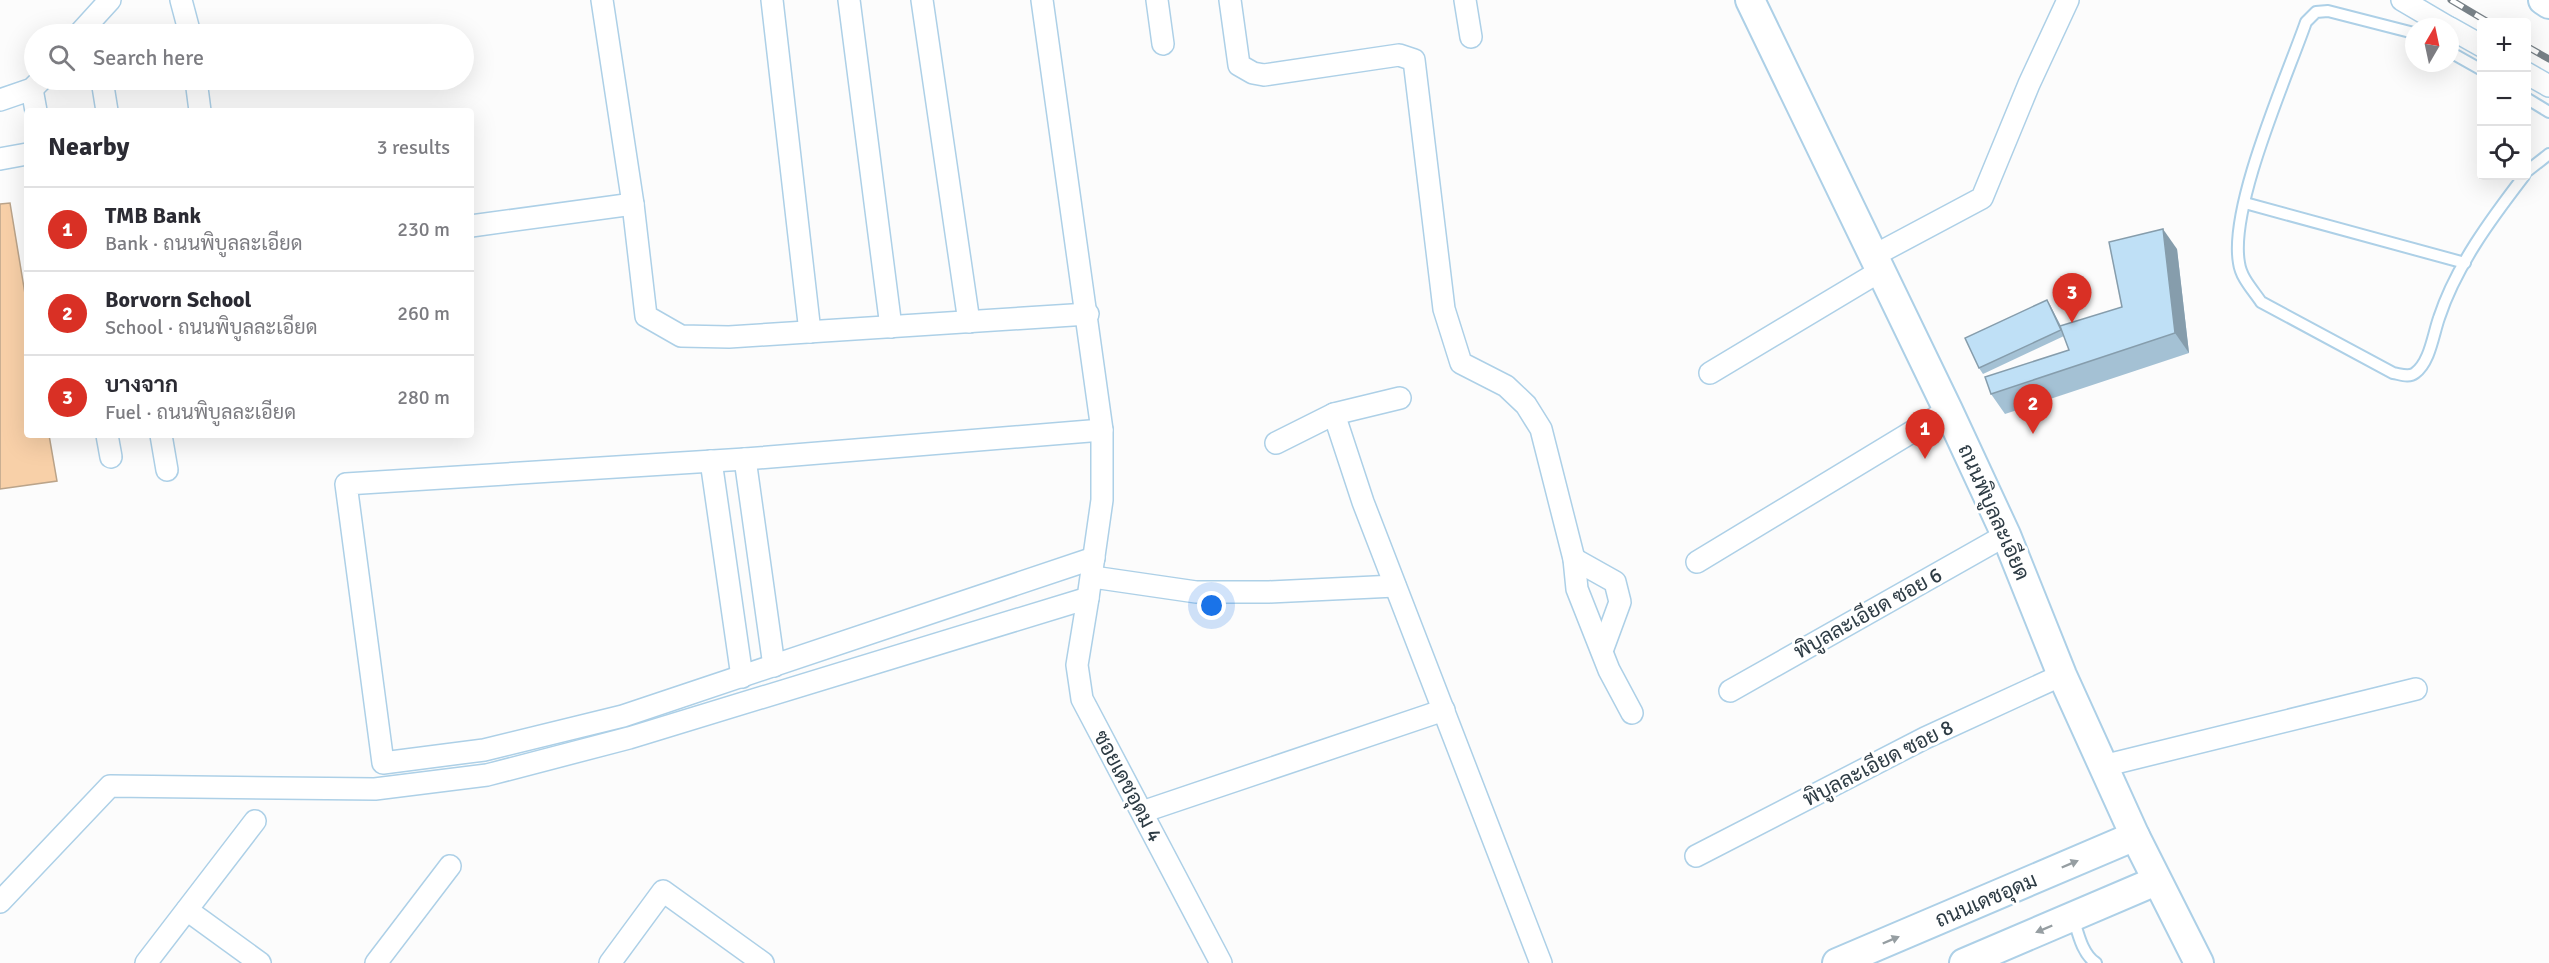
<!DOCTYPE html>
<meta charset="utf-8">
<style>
:root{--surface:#fff;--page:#f2f2f3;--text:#2b2b33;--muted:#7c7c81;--line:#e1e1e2;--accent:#d93025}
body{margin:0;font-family:Signika,Sarabun,sans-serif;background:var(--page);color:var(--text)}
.controls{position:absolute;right:18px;top:18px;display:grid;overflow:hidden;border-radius:6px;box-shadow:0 6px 24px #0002}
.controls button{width:54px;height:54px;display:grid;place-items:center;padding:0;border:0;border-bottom:2px solid var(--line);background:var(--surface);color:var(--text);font:30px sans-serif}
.compass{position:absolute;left:2405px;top:18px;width:54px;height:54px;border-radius:50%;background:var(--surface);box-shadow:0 6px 24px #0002;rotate:9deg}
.you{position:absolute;left:1212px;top:606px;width:21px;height:21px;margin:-15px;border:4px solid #fff;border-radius:50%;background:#1a73e8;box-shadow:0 0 0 9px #1a73e833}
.badge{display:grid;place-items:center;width:39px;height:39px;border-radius:50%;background:var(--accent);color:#fff;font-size:20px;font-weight:700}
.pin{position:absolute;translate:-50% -50px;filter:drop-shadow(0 2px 3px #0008)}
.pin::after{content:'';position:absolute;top:32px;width:21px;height:18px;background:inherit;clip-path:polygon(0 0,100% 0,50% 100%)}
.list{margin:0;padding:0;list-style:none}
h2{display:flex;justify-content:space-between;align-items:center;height:78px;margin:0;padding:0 24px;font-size:26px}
h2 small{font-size:20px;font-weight:400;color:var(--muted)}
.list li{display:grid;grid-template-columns:39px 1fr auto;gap:18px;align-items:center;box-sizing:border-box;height:84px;padding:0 24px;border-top:2px solid var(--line)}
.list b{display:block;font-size:22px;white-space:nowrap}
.list p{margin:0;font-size:20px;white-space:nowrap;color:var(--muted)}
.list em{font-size:20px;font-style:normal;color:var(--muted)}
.icon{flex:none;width:33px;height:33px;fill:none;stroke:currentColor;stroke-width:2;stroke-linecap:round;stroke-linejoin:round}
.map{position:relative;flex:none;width:2549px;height:963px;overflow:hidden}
.search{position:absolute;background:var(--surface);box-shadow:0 6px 24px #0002;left:24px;top:24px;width:450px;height:66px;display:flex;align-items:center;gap:15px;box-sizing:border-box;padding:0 21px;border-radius:33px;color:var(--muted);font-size:22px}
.panel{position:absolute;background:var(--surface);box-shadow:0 6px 24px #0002;left:24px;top:108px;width:450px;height:330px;border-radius:6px}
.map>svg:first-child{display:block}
.water{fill:#f8d0a8;stroke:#bba48a;stroke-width:1.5}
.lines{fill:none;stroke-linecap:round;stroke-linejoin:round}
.service-casing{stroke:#add0e7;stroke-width:14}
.minor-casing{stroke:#add0e7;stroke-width:24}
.secondary-casing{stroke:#add0e7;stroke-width:32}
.service{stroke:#fff;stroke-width:10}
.minor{stroke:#fff;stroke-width:21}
.secondary{stroke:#fff;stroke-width:28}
.rail-casing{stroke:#788187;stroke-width:7}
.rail{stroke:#fff;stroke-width:4.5;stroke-dasharray:14;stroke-linecap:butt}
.wall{fill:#a4c1d4}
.shaded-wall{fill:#869dac}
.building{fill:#bfe0f6;stroke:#869dac;stroke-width:1.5}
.oneway{fill:#969ea2}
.labels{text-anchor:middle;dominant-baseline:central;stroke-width:6;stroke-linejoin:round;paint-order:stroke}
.street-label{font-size:21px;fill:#2e3c45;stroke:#fff}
</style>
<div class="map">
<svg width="2549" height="963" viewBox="0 0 2549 963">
<rect width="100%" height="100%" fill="#fcfcfc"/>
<path class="water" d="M 10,203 L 27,306 L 27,435 L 49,435 L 57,481 L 0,489 L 0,204 Z"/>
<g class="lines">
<defs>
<g id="service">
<path d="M 2414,33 L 2328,11 L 2316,12 L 2306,22 C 2286,79 2229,207 2239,263 C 2241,278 2253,290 2261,302 L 2393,373 C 2400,374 2409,378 2415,373 C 2430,362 2433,335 2439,318 C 2456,266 2491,219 2524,176"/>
<path d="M 2450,52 L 2482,70"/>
<path d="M 2526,98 L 2549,112"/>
<path d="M 2526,172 L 2549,154"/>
<path d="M 2245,203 L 2465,263"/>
<path d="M 2073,917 C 2078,933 2082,954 2096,963"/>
</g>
<g id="minor">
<path d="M 181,0 L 190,34"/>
<path d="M 602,0 L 633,204 L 646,316 L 681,336 L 729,337 L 1088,314"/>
<path d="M 772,0 L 810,332"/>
<path d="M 849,0 L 891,327"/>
<path d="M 922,0 L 969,322"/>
<path d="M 1157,0 L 1163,44"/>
<path d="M 1230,0 L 1239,65 L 1253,73 L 1264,75 L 1399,55 L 1414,60 L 1444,309 L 1461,363 L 1506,386 L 1526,405 L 1541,429 L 1574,559 L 1577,589 L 1609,670 L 1632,713"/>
<path d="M 1465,0 L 1471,37"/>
<path d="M 2402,0 L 2448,27"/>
<path d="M 2450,28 L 2482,46"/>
<path d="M 79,34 L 110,0"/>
<path d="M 2526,73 L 2549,86"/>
<path d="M 102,80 L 107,111"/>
<path d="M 196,80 L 200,111"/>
<path d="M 32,89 L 36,111"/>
<path d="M 0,100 L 32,89 L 41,80"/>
<path d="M 0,159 L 27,154"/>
<path d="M 471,226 L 633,204"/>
<path d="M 1875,255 L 1982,198 L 2029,84 L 2068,0"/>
<path d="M 1710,373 L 1882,270"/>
<path d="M 1334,414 L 1363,502 L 1541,963"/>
<path d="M 107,435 L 111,457"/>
<path d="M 161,435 L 167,470"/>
<path d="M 1276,443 L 1334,414 L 1400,398"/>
<path d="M 745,459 L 774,666"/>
<path d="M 711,461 L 742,677"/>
<path d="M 1094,558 L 623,716 L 484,750 L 383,763 L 346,484 L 745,459 L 1102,430"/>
<path d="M 1574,559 L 1615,582 L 1620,602 L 1602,651"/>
<path d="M 1697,562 L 1948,410"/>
<path d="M 1093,577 L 1196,592 L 1269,592 L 1395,586"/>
<path d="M 1088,598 L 1077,665 L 1082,699 L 1221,963"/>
<path d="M 1730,691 L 2006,535"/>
<path d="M 2103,766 L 2416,689"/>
<path d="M 1142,812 L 1444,710"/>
<path d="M 1696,856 L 1925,738 L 2062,675"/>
<path d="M 0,902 L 110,786 L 375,789 L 487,775 L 629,738 L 1088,598 L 1102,500 L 1102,430 L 1042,0"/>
<path d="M 187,910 L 260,963"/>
<path d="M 146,963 L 255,821"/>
<path d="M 376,963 L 450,866"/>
<path d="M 610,963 L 663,891 L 763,963"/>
</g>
<g id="secondary">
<path d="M 1750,0 L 1948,410 L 2006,535 L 2062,675 L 2135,836 L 2199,963"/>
<path d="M 2543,0 L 2549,4"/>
<path d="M 1837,963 L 2135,836"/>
<path d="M 1964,963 L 2156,881"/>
</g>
</defs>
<use href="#service" class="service-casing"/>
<use href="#minor" class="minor-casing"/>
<use href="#secondary" class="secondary-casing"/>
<use href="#service" class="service"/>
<use href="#minor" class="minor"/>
<use href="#secondary" class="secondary"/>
<defs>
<g id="rail">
<path d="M 2451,0 L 2488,22"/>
<path d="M 2526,46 L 2549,59"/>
</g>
</defs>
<use href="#rail" class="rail-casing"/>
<use href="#rail" class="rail"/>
</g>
<path class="wall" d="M 2177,249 L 2189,353 L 2005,414 L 1991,394 L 2069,350 L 2064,336 L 1983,374 L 1979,368 L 2047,300 L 2050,305 L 2061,326 L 2122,307 Z"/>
<g class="shaded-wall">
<path d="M 2163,229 L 2177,249 L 2189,353 L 2175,333 Z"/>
<path d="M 2047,300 L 2050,305 L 2065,335 L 2061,330 Z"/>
</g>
<g class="building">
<path d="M 2163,229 L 2175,333 L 1991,394 L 1985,377 L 2069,350 L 2060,326 L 2122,307 L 2109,242 Z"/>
<path d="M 2047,300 L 2061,330 L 1979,368 L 1965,338 Z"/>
</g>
<defs><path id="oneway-solid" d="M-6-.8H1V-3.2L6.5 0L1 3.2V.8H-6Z" transform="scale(1.5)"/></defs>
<g class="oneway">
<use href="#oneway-solid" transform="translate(2070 864) rotate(-23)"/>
<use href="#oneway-solid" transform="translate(2044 929) rotate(157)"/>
<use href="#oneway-solid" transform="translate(1891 940) rotate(-23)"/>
</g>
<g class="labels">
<g class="street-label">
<text transform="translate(1994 512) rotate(66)">ถนนพิบูลละเอียด</text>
<text transform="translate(1868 613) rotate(-29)">พิบูลละเอียด ซอย 6</text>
<text transform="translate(1878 763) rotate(-27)">พิบูลละเอียด ซอย 8</text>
<text transform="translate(1128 786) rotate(62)">ซอยเดชอุดม 4</text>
<text transform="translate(1986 900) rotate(-23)">ถนนเดชอุดม</text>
</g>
</g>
</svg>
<div class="controls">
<button>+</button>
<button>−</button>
<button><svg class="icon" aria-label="locate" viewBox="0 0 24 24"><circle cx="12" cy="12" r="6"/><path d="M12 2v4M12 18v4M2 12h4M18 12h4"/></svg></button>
</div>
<svg class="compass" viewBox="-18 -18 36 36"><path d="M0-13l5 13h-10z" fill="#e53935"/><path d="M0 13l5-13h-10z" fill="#7c7c81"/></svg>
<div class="you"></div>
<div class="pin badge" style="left:1925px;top:459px">1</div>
<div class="pin badge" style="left:2033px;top:434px">2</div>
<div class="pin badge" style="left:2072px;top:323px">3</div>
<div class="search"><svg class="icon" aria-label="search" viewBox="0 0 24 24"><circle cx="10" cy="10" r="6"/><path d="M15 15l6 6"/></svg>Search here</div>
<section class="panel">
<h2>Nearby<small>3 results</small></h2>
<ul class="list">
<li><span class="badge">1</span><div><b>TMB Bank</b><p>Bank · ถนนพิบูลละเอียด</p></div><em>230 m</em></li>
<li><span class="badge">2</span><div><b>Borvorn School</b><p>School · ถนนพิบูลละเอียด</p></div><em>260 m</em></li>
<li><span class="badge">3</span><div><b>บางจาก</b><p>Fuel · ถนนพิบูลละเอียด</p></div><em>280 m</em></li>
</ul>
</section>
</div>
